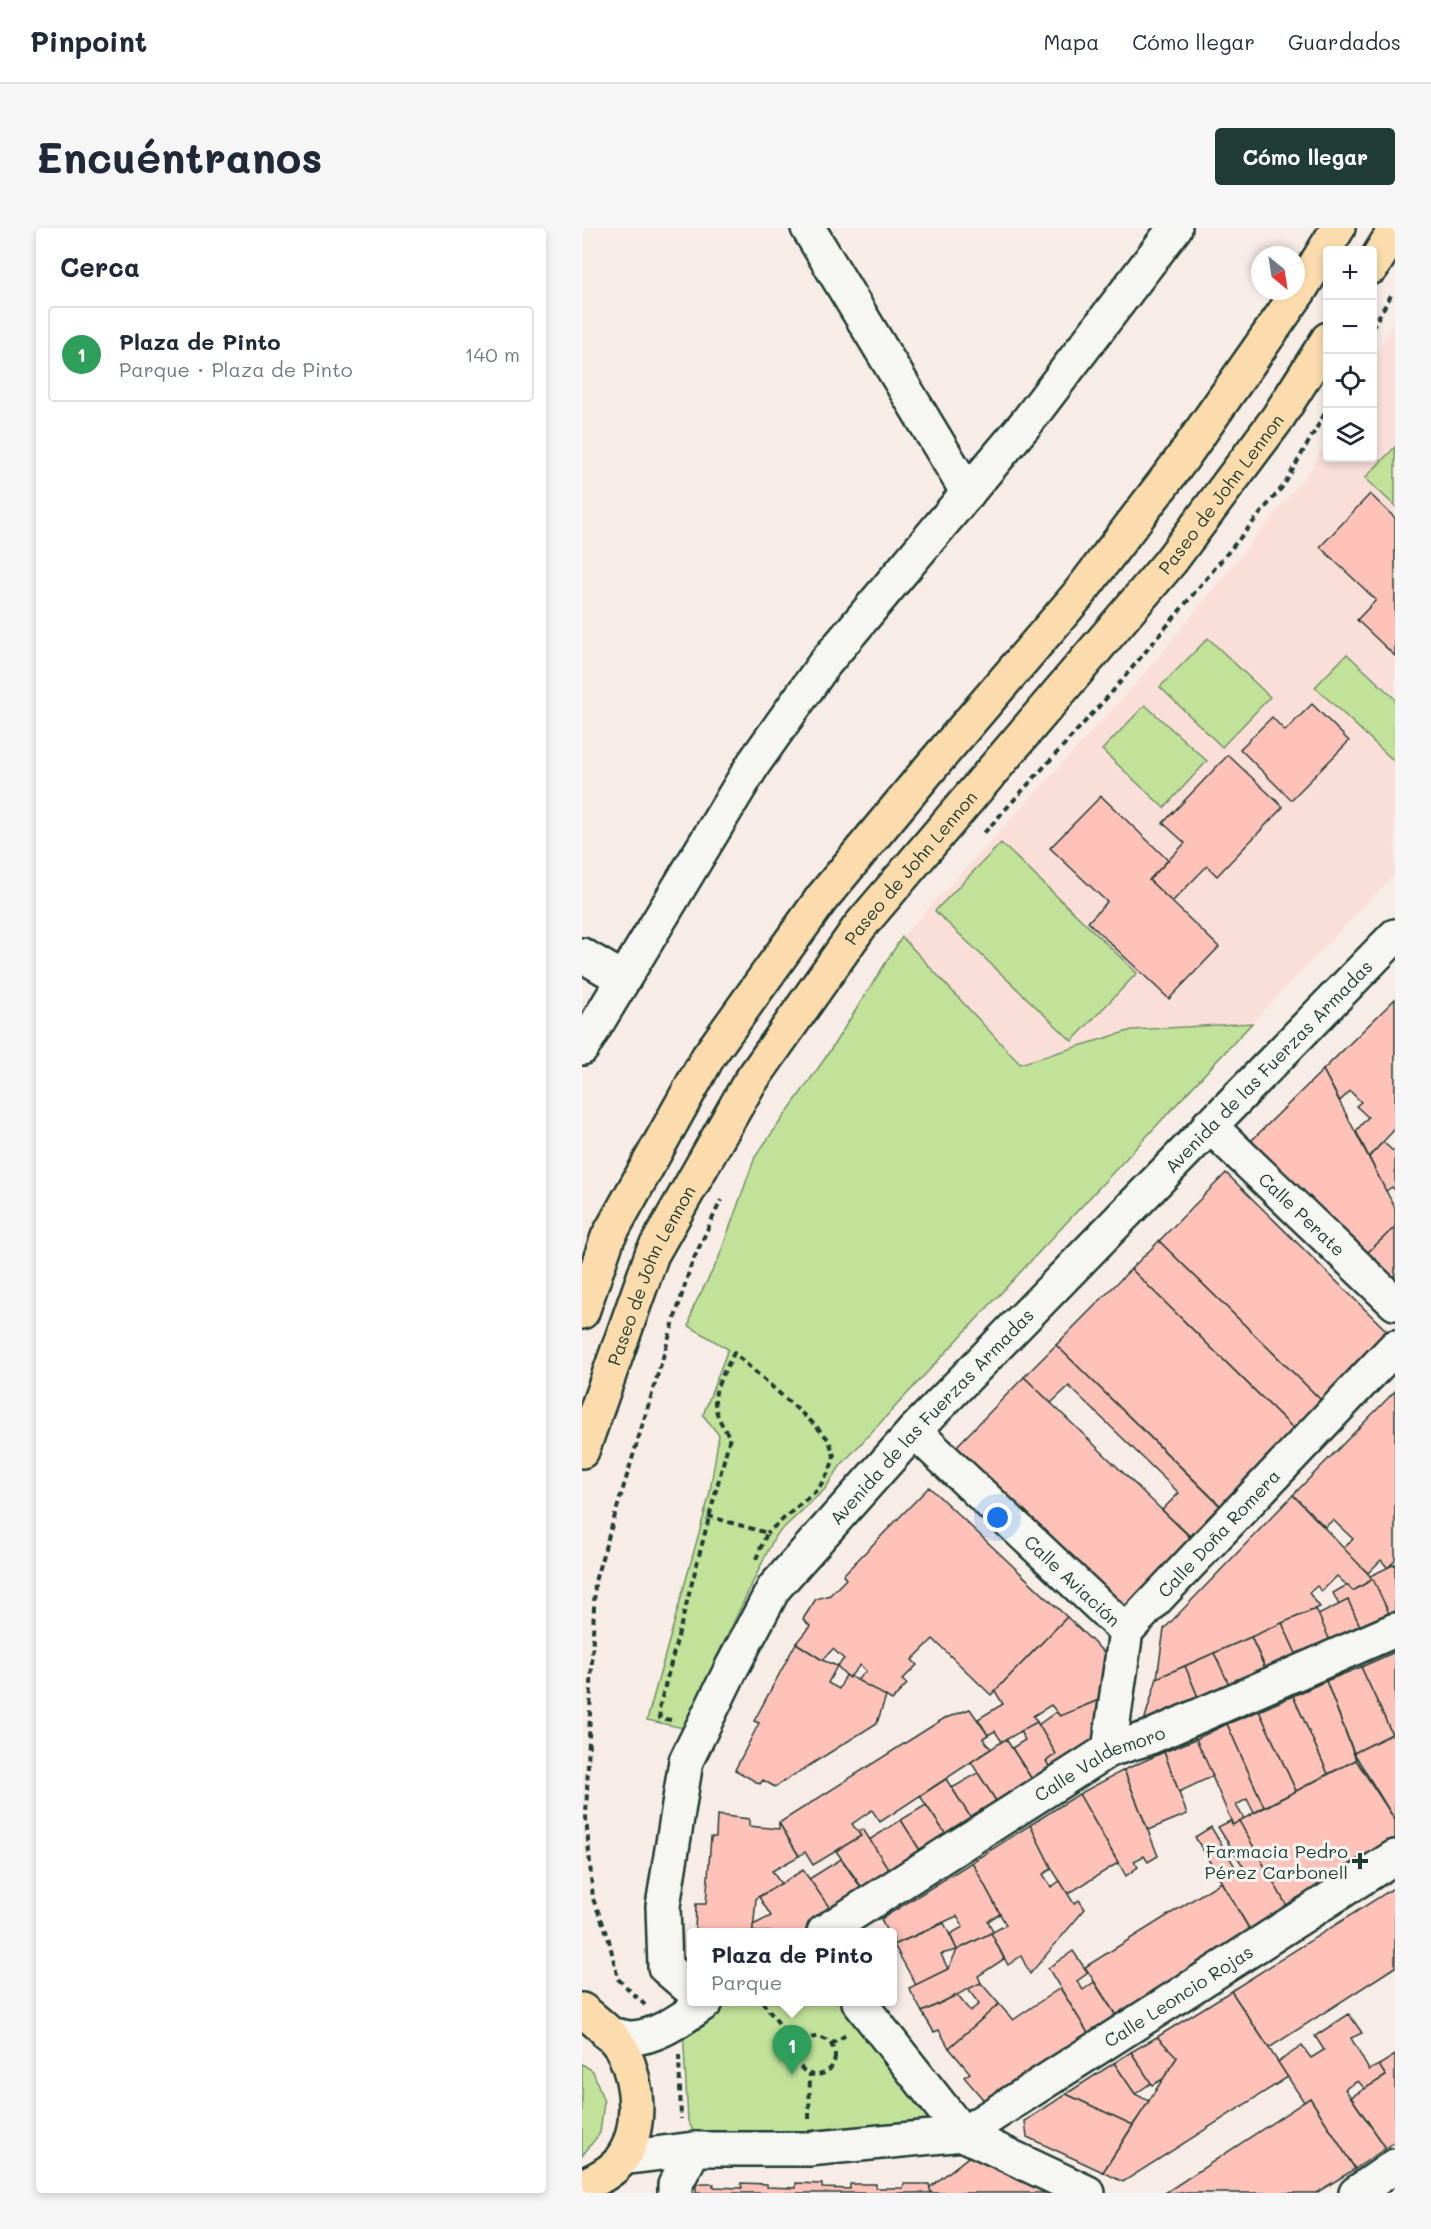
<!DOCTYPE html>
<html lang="es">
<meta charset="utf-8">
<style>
:root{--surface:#fff;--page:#f6f6f7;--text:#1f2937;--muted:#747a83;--line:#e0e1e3;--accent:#1f3d34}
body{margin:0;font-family:Mali,sans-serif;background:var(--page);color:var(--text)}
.controls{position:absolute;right:18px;top:18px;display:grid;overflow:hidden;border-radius:6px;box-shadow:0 3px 9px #0003}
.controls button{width:54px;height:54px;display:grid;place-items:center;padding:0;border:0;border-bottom:2px solid var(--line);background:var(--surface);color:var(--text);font:30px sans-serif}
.compass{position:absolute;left:669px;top:18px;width:54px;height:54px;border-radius:50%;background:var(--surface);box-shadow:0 3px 9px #0003;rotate:150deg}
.you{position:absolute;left:416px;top:1290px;width:21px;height:21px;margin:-15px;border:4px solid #fff;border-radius:50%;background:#1a73e8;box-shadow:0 0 0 9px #1a73e833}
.badge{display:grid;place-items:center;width:39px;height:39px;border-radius:50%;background:var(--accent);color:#fff;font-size:20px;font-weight:700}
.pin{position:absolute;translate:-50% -50px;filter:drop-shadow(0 2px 3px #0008)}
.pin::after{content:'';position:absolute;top:32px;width:21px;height:18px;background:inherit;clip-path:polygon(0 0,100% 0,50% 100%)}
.popup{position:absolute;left:105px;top:1700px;width:210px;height:78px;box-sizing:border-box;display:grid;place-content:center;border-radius:6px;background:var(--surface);filter:drop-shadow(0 2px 4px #0005);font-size:20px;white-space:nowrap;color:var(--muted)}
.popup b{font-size:22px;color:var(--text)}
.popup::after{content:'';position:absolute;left:50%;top:100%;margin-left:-12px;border:12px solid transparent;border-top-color:var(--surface)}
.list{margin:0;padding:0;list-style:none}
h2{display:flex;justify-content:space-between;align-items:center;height:78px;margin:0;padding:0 24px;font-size:26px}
h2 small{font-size:20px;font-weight:400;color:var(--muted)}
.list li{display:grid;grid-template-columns:39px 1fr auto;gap:18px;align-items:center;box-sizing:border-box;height:96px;margin:0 12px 12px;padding:0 12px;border:2px solid var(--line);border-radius:6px}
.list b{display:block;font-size:22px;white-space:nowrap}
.list p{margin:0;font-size:20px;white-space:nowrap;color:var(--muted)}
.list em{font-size:20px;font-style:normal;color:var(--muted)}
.icon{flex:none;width:33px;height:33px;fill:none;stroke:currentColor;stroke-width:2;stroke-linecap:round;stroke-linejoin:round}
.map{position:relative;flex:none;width:813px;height:1965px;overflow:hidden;border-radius:6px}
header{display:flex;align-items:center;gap:36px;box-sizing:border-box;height:84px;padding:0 30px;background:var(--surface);border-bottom:2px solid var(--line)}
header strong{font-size:28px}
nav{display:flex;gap:33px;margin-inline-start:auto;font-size:21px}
.intro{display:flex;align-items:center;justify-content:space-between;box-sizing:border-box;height:144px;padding:0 36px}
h1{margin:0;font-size:42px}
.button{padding:15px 27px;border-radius:6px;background:var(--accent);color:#fff;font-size:21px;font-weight:700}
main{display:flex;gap:36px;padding:0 36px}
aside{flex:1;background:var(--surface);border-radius:6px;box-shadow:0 3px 9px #0003}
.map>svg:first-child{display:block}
.built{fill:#fadfd9}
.green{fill:#c2e29a;stroke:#709067;stroke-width:1.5}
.building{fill:#fec2b9;stroke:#1f3d34;stroke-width:1.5}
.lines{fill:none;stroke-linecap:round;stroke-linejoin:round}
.minor-casing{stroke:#1f3d34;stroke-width:38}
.highway-casing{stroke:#1f3d34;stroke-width:38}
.path{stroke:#1f3d34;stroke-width:4;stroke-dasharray:6 4.5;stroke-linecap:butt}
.minor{stroke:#f6f6f2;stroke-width:33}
.highway{stroke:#fcdcac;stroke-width:33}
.poi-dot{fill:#1f3d34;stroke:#f6f6f2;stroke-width:2}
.labels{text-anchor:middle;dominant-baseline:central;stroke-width:6;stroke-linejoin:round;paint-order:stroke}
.street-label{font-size:18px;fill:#1f3d34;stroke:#f6f6f2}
.poi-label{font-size:18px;fill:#1f3d34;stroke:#f6f6f2;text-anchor:end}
</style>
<header>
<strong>Pinpoint</strong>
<nav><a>Mapa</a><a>Cómo llegar</a><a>Guardados</a></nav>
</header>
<div class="intro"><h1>Encuéntranos</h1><a class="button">Cómo llegar</a></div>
<main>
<aside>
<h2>Cerca<small></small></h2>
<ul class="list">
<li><span class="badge" style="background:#2e9e5b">1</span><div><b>Plaza de Pinto</b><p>Parque · Plaza de Pinto</p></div><em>140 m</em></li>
</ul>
</aside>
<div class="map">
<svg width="813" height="1965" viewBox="0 0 813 1965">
<rect width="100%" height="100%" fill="#f8ece7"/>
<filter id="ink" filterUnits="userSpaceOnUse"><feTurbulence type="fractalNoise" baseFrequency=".0167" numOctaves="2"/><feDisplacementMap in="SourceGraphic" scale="12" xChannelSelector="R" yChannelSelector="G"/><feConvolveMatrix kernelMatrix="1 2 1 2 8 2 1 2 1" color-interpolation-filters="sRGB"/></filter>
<g filter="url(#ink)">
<path class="built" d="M 813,92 L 813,646 L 670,795 L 617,801 L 465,828 L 438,836 L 320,709 L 557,452 L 729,241 L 745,212 L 746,230 L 790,230 L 791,132 Z"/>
<g class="green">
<path d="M 813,219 L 813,278 L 783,250 Z"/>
<path d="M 626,410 L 688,469 L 640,519 L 578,459 Z"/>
<path d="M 765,426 L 813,471 L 813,534 L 733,459 Z"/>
<path d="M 563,477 L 625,533 L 582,580 L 520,522 Z"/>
<path d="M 419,615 L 555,745 L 490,813 L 353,683 Z"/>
<path d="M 320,709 L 438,836 L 550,802 L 670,795 L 259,1237 L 243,1261 L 193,1308 L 101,1500 L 65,1492 L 127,1269 L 137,1207 L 121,1187 L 146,1121 L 107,1098 L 111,1080 L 136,1032 L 173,929 L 242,832 Z"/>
<path d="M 142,1774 L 263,1774 L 349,1894 L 226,1909 L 116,1912 L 106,1893 L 101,1801 Z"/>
<path d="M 0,1836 L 11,1843 L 22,1874 L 18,1905 L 0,1928 Z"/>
</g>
<g class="building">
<path d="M 788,266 L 813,290 L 813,428 L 775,392 L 794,372 L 738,319 Z"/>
<path d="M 730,476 L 767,513 L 709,572 L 658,521 L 690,489 L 703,503 Z"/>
<path d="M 646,527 L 701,579 L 635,648 L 625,638 L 590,674 L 567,652 L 603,615 L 581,595 Z"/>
<path d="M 519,568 L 586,632 L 567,652 L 637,719 L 587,771 L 506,694 L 525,674 L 468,620 Z"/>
<path d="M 813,771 L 813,901 L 787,929 L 774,903 L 786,889 L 774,878 L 779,874 L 768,863 L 758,873 L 741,842 Z"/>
<path d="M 741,842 L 813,980 L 813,999 L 783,1027 L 669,913 Z"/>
<path d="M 801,914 L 811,923 L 813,921 L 813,962 L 810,959 L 804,963 L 787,929 Z"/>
<path d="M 644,945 L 809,1107 L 742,1175 L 577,1013 Z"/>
<path d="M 813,999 L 813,1055 L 783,1027 Z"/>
<path d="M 577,1013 L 740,1173 L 712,1201 L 549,1041 Z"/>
<path d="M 549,1041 L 716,1205 L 642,1281 L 474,1117 Z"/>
<path d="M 474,1117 L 638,1278 L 608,1308 L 580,1282 L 597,1265 L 487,1158 L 469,1175 L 442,1149 Z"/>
<path d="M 442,1149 L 613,1314 L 543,1387 L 371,1222 Z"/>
<path d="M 813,1163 L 813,1332 L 806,1340 L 799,1332 L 786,1345 L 761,1321 L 771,1311 L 751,1292 L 743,1299 L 711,1267 Z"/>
<path d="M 347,1259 L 485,1389 L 409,1467 L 351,1411 L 330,1432 L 335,1437 L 320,1452 L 325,1456 L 310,1472 L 275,1452 L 284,1443 L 278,1437 L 267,1450 L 255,1438 L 262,1431 L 251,1421 L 240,1432 L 214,1415 L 228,1398 L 221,1391 L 234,1371 L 248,1367 L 264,1351 L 261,1347 Z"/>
<path d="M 711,1267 L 791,1351 L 771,1363 L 755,1348 L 740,1363 L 735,1358 L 727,1365 L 738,1379 L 575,1450 L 582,1401 Z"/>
<path d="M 813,1336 L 813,1398 L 788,1348 Z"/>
<path d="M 791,1351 L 813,1398 L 784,1411 L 766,1372 L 757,1377 L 751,1365 L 765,1357 L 771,1363 Z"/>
<path d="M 766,1372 L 784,1411 L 753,1424 L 736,1387 Z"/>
<path d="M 734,1381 L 753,1424 L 720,1439 L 700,1395 Z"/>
<path d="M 485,1389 L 532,1434 L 524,1469 L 478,1488 L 469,1477 L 451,1488 L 455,1494 L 420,1514 L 413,1503 L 406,1507 L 396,1491 L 421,1476 L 413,1463 Z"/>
<path d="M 700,1395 L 720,1439 L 689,1451 L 669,1409 Z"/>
<path d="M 669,1409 L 685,1445 L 649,1462 L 632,1425 Z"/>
<path d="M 214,1415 L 240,1432 L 255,1438 L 246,1455 L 257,1461 L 264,1447 L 267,1450 L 268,1448 L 304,1468 L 295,1495 L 193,1559 L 181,1552 L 178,1556 L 153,1542 L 177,1495 L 172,1493 Z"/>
<path d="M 813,1424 L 813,1504 L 810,1506 L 779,1439 Z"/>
<path d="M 632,1425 L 652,1467 L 621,1481 L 603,1438 Z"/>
<path d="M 603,1438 L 621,1481 L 569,1504 L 563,1490 L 575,1450 Z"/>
<path d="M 779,1439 L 810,1506 L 772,1525 L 744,1453 Z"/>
<path d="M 744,1453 L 774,1532 L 746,1546 L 711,1468 Z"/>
<path d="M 711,1468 L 746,1546 L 714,1563 L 677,1483 Z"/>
<path d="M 524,1469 L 511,1517 L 469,1542 L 464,1533 L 474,1526 L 456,1497 L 474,1484 L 478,1488 Z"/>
<path d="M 388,1481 L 406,1507 L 401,1510 L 409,1521 L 298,1594 L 290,1582 L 270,1596 L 279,1608 L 231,1637 L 223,1624 L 217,1628 L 197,1595 L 361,1491 Z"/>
<path d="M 677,1483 L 714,1563 L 682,1579 L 645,1496 Z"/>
<path d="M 455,1494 L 474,1526 L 464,1533 L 469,1542 L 451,1553 L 430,1520 L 443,1512 L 438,1503 Z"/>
<path d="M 645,1496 L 682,1579 L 672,1585 L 665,1571 L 654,1577 L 662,1591 L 651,1597 L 614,1511 Z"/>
<path d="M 810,1506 L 813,1511 L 813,1592 L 772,1525 Z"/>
<path d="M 424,1511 L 451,1553 L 416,1576 L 389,1534 Z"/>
<path d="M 614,1511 L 631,1548 L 597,1564 L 582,1524 Z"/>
<path d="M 582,1524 L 605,1586 L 566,1602 L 542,1542 Z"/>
<path d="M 774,1532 L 813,1592 L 813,1625 L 711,1689 L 657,1593 Z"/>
<path d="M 542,1542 L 576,1628 L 566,1634 L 562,1628 L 552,1633 L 556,1639 L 544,1648 L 497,1566 Z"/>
<path d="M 396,1545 L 414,1573 L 388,1589 L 370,1560 Z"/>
<path d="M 364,1551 L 391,1593 L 365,1608 L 338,1568 Z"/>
<path d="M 497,1566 L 536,1635 L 486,1666 L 470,1641 L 448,1597 Z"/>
<path d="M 344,1577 L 365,1608 L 339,1624 L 319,1592 Z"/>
<path d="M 135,1587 L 167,1591 L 167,1598 L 197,1601 L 197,1595 L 217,1628 L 190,1643 L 199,1656 L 174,1670 L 171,1704 L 113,1704 L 114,1676 L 124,1676 L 129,1609 L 134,1609 Z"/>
<path d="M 319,1592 L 339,1624 L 308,1643 L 287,1612 Z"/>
<path d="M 648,1593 L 651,1597 L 657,1593 L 711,1689 L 674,1712 L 613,1609 L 629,1599 L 655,1642 L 661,1638 L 636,1599 Z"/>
<path d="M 448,1597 L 470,1641 L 461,1646 L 469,1659 L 478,1653 L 492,1676 L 497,1672 L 503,1681 L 448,1746 L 439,1728 L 426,1737 L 409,1705 L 424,1697 L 390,1634 Z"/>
<path d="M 281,1601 L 311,1648 L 284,1665 L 254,1623 L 279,1608 L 276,1604 Z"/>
<path d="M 259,1631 L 280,1661 L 248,1681 L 227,1651 Z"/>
<path d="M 390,1634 L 418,1686 L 406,1693 L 411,1704 L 375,1722 L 368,1706 L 381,1699 L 375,1688 L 312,1717 L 310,1704 L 305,1704 L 299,1691 Z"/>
<path d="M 221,1642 L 252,1686 L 223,1704 L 171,1704 L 171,1697 L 189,1688 L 177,1669 Z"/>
<path d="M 639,1654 L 674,1712 L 542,1800 L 503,1739 Z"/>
<path d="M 813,1659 L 813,1739 L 687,1820 L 649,1763 Z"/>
<path d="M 362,1695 L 375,1722 L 359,1726 L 366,1741 L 334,1757 L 312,1717 Z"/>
<path d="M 409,1705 L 422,1731 L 396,1748 L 399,1755 L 340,1784 L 327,1760 L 366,1741 L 375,1722 Z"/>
<path d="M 491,1723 L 506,1745 L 495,1753 L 501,1762 L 512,1754 L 542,1800 L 514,1818 L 466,1740 Z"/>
<path d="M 399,1755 L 417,1776 L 367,1820 L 357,1802 L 352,1804 L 340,1784 L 375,1767 L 388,1783 L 397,1776 L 386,1761 Z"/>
<path d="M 478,1760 L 514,1818 L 411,1883 L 382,1849 L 388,1845 L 367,1820 L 417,1776 L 431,1792 Z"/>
<path d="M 649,1763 L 706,1849 L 541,1954 L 521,1944 L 595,1829 L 575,1809 Z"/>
<path d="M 767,1786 L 780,1805 L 769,1810 L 787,1842 L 797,1837 L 804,1848 L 783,1861 L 776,1853 L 763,1861 L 804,1920 L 773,1941 L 728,1870 L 722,1874 L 696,1834 L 720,1818 L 729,1830 L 742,1822 L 733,1808 Z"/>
<path d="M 575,1809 L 595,1829 L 581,1851 L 570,1857 L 549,1824 Z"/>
<path d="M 549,1824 L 569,1855 L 553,1866 L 532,1835 Z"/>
<path d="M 813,1827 L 813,1914 L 804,1920 L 769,1869 L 804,1848 L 797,1837 Z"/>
<path d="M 532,1835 L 553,1866 L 567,1873 L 551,1897 L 484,1866 Z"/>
<path d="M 484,1866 L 551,1897 L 521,1944 L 445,1909 L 443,1893 Z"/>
<path d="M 728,1870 L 773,1941 L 734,1965 L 583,1965 Z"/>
<path d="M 389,1927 L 467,1965 L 349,1965 L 347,1960 Z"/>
<path d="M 159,1955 L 185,1956 L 185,1959 L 214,1960 L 214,1955 L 240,1956 L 240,1960 L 268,1961 L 268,1956 L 294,1956 L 294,1960 L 321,1960 L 322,1956 L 347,1956 L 349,1965 L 114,1965 L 114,1956 L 132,1956 L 131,1959 L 160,1960 Z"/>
</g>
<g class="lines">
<defs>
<g id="minor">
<path d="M 226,0 L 386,265"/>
<path d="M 0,727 L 41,751"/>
<path d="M 0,820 L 172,535 L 243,435 L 445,194 L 593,0"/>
<path id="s1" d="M 627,897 L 813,1075"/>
<path id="s2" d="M 332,1203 L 544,1403"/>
<path id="s3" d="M 527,1522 L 544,1403 L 813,1119"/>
<path id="s4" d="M 242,1704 L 527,1522 L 566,1510 L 813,1402"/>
<path id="s5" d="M 110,1758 L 105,1758 L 83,1739 L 81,1678 L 104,1533 L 150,1439 L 192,1360 L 332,1203 L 813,708"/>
<path d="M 277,1774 L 381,1906 L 506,1965"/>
<path d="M 26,1806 C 34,1807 43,1810 50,1810 C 77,1809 103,1788 124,1774"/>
<path id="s6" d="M 40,1930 L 112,1921 L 227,1921 L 381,1906 L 813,1629"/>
<path d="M 93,1965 L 93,1957 L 112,1921"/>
<path d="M 774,1965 L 813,1938"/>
</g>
<g id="highway">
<path d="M 790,39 L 813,2"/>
<path d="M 0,1084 L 26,1009 L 126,829 L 240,670 L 348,540 L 496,367 L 599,232 L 718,62 L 756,0"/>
<path id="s7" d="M 0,1223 L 70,1026 L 166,857 L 278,698 L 588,334 L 695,191 L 746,111"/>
<path d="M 0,1782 C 15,1794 33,1808 42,1825 C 56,1856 60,1899 41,1929 C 33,1942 14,1952 0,1958"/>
</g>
</defs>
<use href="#minor" class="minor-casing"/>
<use href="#highway" class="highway-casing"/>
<g class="path">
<path d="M 790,100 L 811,64"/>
<path d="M 402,605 L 530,464 L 702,257 L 746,180"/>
<path d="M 126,1288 L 185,1305 L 174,1331"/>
<path d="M 89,1492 L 78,1490 L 77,1481 L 148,1209 C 122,1173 134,1160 152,1125 L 232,1196 L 247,1212 L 252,1228 L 248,1242 L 236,1261 L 185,1305"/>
<path d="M 180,1774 L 216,1820"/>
<path d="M 63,1777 L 36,1751 L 26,1708 L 11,1671 L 4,1589 L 13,1353 L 109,1037 L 139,972"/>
<circle cx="234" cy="1828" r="19"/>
<path d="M 249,1816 L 264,1807"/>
<path d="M 97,1827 L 99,1891"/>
<path d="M 227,1891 L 228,1846"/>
</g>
<use href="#minor" class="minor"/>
<use href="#highway" class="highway"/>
</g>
</g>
<path class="poi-dot" d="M775 1624h6v6h6v6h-6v6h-6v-6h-6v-6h6z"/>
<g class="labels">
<g class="street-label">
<text stroke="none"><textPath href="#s7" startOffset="1161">Paseo de John Lennon</textPath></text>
<text stroke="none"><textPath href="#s7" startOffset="675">Paseo de John Lennon</textPath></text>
<text stroke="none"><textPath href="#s5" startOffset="1155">Avenida de las Fuerzas Armadas</textPath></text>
<text stroke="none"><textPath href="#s1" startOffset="129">Calle Perate</textPath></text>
<text stroke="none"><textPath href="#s7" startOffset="189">Paseo de John Lennon</textPath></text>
<text stroke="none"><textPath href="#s5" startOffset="669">Avenida de las Fuerzas Armadas</textPath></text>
<text stroke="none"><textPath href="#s3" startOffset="255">Calle Doña Romera</textPath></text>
<text stroke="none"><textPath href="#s2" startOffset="218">Calle Aviación</textPath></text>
<text stroke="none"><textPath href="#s4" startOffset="324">Calle Valdemoro</textPath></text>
<text stroke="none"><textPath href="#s6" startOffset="598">Calle Leoncio Rojas</textPath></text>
</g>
<g class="poi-label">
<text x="766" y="1623">Farmacia Pedro<tspan x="766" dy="21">Pérez Carbonell</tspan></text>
</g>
</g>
</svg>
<div class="controls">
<button>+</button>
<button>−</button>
<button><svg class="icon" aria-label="locate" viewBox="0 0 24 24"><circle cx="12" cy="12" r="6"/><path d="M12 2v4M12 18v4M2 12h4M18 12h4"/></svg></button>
<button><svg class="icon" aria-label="layers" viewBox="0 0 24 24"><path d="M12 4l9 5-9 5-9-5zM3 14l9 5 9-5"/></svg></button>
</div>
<svg class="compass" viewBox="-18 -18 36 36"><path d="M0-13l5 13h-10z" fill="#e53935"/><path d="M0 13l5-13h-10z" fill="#747a83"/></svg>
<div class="you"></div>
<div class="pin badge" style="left:210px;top:1847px;background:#2e9e5b">1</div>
<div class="popup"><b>Plaza de Pinto</b>Parque</div>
</div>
</main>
